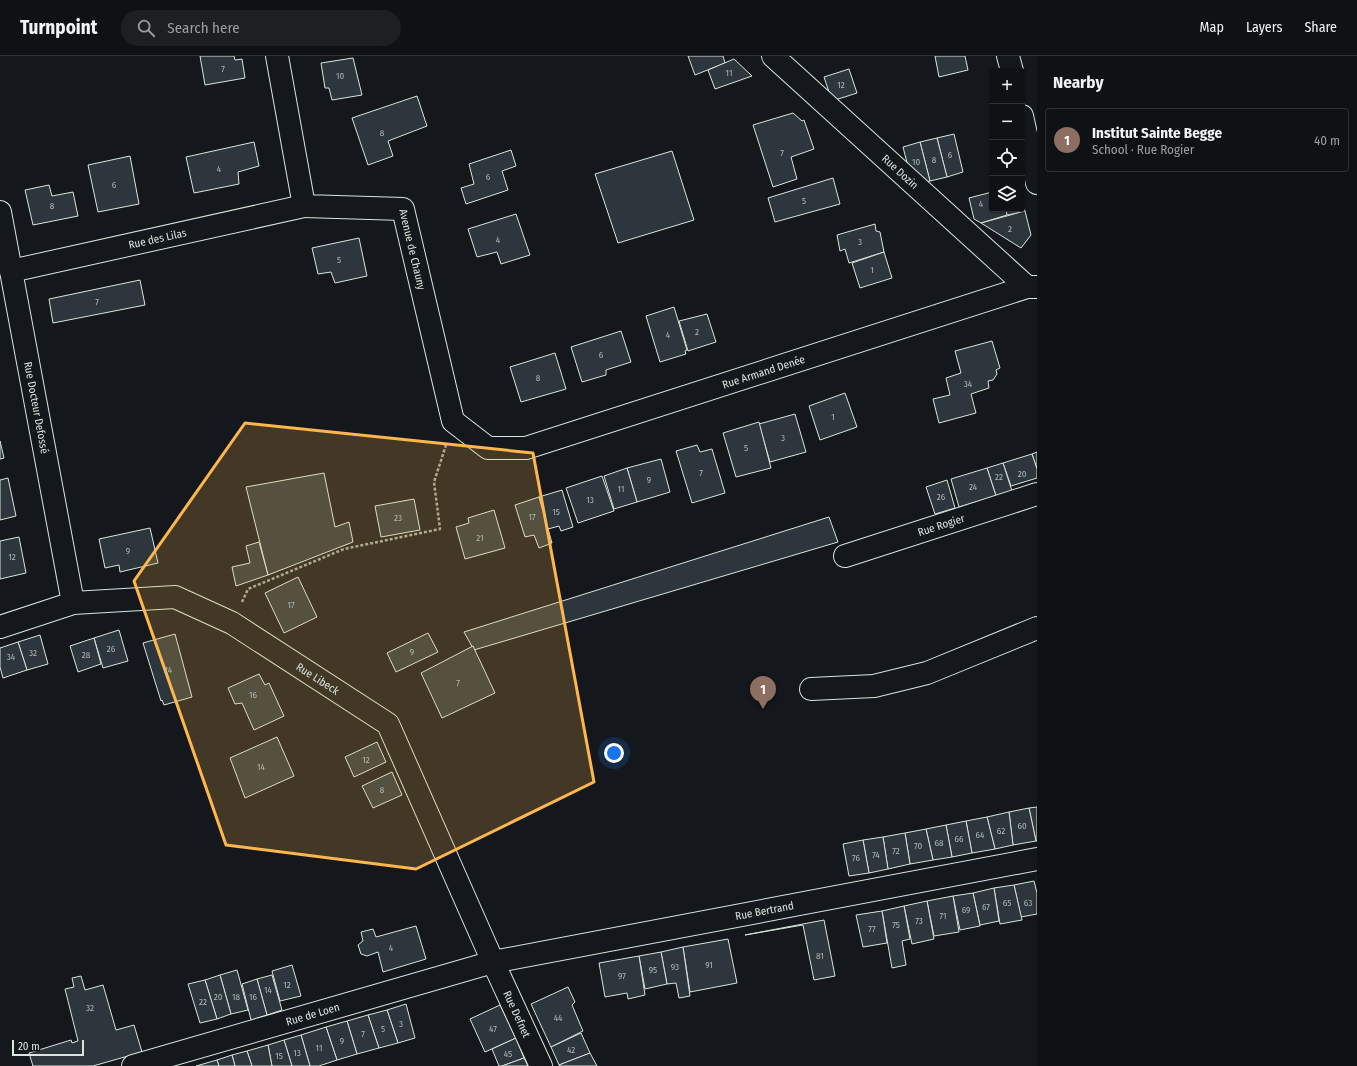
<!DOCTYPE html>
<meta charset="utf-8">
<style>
:root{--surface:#0f1215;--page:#1d2022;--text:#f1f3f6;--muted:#9b9ea0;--line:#2f3234;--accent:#0f766e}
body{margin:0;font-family:"Fira Sans Condensed",sans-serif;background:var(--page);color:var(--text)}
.controls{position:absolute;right:12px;top:12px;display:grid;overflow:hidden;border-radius:4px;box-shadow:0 1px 3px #0004}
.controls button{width:36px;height:36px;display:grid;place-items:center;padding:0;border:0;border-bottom:1px solid var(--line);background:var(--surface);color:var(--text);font:20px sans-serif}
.scale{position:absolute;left:12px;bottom:10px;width:72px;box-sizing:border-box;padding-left:4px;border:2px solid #d8e6dc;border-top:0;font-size:11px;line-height:14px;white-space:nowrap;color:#d8e6dc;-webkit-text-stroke:3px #14181c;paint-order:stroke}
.you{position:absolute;left:614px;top:697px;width:14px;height:14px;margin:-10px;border:3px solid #fff;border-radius:50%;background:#1a73e8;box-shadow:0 0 0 6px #1a73e833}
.badge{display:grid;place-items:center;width:26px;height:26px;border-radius:50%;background:var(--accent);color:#fff;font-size:13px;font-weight:700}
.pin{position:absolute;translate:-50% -33px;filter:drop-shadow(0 1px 2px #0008)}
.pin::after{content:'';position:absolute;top:21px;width:14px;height:12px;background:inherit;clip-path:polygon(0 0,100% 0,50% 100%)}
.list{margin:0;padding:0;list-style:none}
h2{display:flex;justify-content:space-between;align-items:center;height:52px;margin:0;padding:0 16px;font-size:17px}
h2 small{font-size:13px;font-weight:400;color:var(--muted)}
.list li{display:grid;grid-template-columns:26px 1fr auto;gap:12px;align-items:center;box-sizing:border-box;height:64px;margin:0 8px 8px;padding:0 8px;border:1px solid var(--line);border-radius:4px}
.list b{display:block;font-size:15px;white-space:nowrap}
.list p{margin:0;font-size:13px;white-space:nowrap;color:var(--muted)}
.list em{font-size:13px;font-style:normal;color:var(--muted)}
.icon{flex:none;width:22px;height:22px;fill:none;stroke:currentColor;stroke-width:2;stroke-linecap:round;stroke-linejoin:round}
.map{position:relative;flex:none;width:1037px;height:1010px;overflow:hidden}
header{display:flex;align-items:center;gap:24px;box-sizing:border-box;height:56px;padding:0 20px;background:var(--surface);border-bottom:1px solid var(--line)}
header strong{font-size:19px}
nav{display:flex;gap:22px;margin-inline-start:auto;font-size:14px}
.search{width:280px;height:36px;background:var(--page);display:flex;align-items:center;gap:10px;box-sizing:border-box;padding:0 14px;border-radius:22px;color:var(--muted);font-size:15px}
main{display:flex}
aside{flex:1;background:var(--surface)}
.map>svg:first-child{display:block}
.building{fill:#2c363c;stroke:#d8e6dc}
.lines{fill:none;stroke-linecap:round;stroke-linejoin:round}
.minor-casing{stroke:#d8e6dc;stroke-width:24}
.path{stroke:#9da8a2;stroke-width:2.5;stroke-dasharray:3 2;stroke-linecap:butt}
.minor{stroke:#14181c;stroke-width:22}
.marked{fill:#ffb74d;fill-opacity:0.2;stroke:#ffb74d;stroke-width:3;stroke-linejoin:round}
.labels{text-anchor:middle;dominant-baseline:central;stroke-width:3;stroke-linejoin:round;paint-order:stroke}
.number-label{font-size:9px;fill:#adbab4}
.street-label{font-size:11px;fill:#d8e6dc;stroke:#14181c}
</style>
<header>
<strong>Turnpoint</strong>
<div class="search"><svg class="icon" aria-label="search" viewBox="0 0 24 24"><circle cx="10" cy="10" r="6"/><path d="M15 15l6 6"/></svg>Search here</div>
<nav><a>Map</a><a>Layers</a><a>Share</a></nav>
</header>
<main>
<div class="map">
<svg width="1037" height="1010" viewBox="0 0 1037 1010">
<rect width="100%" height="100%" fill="#14181c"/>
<g class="building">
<path d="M 200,0 L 234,0 L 235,4 L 242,3 L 245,22 L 205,29 Z"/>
<path d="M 688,0 L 723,0 L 725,7 L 695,19 Z"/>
<path d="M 935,0 L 965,0 L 968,14 L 939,21 Z"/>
<path d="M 353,2 L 362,39 L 332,44 L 329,32 L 325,32 L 321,7 Z"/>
<path d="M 734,3 L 752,20 L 715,33 L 708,14 Z"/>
<path d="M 849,13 L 857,37 L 832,45 L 824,21 Z"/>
<path d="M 417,40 L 427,70 L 388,85 L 393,100 L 368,109 L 352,62 Z"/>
<path d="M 793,57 L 802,65 L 804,64 L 814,93 L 791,101 L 797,123 L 773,131 L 753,69 Z"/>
<path d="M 954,78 L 963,116 L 947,121 L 937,82 Z"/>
<path d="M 937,82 L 947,121 L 930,125 L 920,86 Z"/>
<path d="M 254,86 L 259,110 L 238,116 L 239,128 L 194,137 L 186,101 Z"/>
<path d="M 920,86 L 930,125 L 921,127 L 911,122 L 903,91 Z"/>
<path d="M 511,94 L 516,110 L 502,115 L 508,134 L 466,148 L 461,132 L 474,128 L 469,108 Z"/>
<path d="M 672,95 L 694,164 L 618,187 L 595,118 Z"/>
<path d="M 130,100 L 139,148 L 98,156 L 88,109 Z"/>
<path d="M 833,122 L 840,148 L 775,166 L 768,142 Z"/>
<path d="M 49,129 L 52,140 L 73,136 L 78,160 L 33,169 L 25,134 Z"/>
<path d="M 992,136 L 992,153 L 1006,153 L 1007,159 L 981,167 L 974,163 L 969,142 Z"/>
<path d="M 1022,143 L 1025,155 L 1007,159 L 1006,153 L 1022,153 Z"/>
<path d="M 1025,155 L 1031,179 L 1021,192 L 981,167 Z"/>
<path d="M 516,158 L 530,199 L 501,208 L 497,196 L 477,201 L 468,173 Z"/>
<path d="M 875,168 L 876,175 L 880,176 L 884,196 L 849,207 L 845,193 L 840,195 L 837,179 Z"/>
<path d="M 359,182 L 367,220 L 335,227 L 331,216 L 318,218 L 312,192 Z"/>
<path d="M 884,196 L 892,222 L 860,232 L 852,207 Z"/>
<path d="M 140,224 L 145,249 L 53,267 L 49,243 Z"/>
<path d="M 674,251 L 687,294 L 685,295 L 686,298 L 660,306 L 646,260 Z"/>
<path d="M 707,258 L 716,286 L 688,295 L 679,265 Z"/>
<path d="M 621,275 L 631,306 L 606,314 L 606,319 L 582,326 L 571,291 Z"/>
<path d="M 992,285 L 1000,312 L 996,314 L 997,318 L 993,324 L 988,325 L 989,332 L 971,338 L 976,357 L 939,367 L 933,343 L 950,339 L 946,322 L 961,317 L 955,295 Z"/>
<path d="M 555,297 L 566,333 L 521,346 L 510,311 Z"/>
<path d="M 845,337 L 857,371 L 820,384 L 809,350 Z"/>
<path d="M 795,358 L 806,396 L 770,406 L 759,368 Z"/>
<path d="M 759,366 L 771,412 L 736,421 L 723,377 Z"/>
<path d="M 0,385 L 4,402 L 0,403 Z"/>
<path d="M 697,389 L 700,396 L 712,393 L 725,437 L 692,447 L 676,395 Z"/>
<path d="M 1037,396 L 1037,413 L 1032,398 Z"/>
<path d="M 1032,398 L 1037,413 L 1037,422 L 1011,430 L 1003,407 Z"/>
<path d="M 661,403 L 670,436 L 637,446 L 627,412 Z"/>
<path d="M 1003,407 L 1012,435 L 996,440 L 987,412 Z"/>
<path d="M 627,412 L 637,446 L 614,453 L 604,420 Z"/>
<path d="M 987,412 L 996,440 L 959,451 L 951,423 Z"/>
<path d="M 324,417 L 335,471 L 349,466 L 353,486 L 268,519 L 246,431 Z"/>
<path d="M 602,420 L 614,455 L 578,467 L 566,432 Z"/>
<path d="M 8,422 L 16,460 L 0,464 L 0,424 Z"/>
<path d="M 947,424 L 955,452 L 935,458 L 926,431 Z"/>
<path d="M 562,434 L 573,471 L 561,475 L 559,470 L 548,473 L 539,441 Z"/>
<path d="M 539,441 L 552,487 L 539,492 L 534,479 L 525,481 L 515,449 Z"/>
<path d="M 414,443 L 420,474 L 381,481 L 375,450 Z"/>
<path d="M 494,454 L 505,492 L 465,503 L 456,471 L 469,467 L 468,462 Z"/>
<path d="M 829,461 L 838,486 L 474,594 L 464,576 Z"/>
<path d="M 150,472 L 158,507 L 120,516 L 119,509 L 105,512 L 99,483 Z"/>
<path d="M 19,481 L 26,517 L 0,523 L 0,485 Z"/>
<path d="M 259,486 L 268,519 L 236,530 L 232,511 L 250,507 L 246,490 Z"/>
<path d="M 298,521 L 317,561 L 284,577 L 265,537 Z"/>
<path d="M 119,574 L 128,605 L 103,612 L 94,582 Z"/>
<path d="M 428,577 L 438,596 L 396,616 L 387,597 Z"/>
<path d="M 175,578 L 192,641 L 164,649 L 162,644 L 161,645 L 143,587 Z"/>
<path d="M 40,579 L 48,608 L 27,614 L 18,586 Z"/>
<path d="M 94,582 L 101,608 L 78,616 L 70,590 Z"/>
<path d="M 18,586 L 27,614 L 3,622 L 0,611 L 0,592 Z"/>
<path d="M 473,590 L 495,637 L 442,662 L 421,617 Z"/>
<path d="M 259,618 L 265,629 L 269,627 L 284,660 L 254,674 L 242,647 L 235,648 L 228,632 Z"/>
<path d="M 277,681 L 294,720 L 245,742 L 230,702 Z"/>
<path d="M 377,686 L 386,706 L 354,721 L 345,701 Z"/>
<path d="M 392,716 L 402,739 L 373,752 L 362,730 Z"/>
<path d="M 1037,751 L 1037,785 L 1036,785 L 1029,752 Z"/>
<path d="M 1029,752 L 1036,785 L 1013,789 L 1009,756 Z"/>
<path d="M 1009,756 L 1013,789 L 995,793 L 987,761 Z"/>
<path d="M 987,761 L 995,793 L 972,797 L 966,765 Z"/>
<path d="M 966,765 L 972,797 L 952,801 L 946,769 Z"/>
<path d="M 946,769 L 952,801 L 933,804 L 926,773 Z"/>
<path d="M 926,773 L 933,804 L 910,808 L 905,777 Z"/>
<path d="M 905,777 L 910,808 L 888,813 L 883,781 Z"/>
<path d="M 883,781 L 888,813 L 869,817 L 863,784 Z"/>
<path d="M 863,784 L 869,817 L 849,820 L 843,788 Z"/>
<path d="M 1034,825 L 1037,837 L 1037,858 L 1021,861 L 1014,829 Z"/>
<path d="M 1014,829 L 1022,864 L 1000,868 L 994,832 Z"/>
<path d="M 994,832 L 999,865 L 980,869 L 973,837 Z"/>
<path d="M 973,837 L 980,870 L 960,874 L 953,840 Z"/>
<path d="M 953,840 L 959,876 L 934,880 L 927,845 Z"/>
<path d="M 927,845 L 934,883 L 912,888 L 904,850 Z"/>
<path d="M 904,850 L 910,883 L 902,885 L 906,909 L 892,912 L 882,855 Z"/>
<path d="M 882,855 L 887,887 L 863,891 L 856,859 Z"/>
<path d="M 824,864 L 835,920 L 814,924 L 803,869 L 745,879 Z"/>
<path d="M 416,870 L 426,903 L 383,916 L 378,896 L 367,900 L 361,898 L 358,889 L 363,885 L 361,876 L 373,873 L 376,881 Z"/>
<path d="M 728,883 L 737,927 L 690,936 L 683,891 Z"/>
<path d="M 683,891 L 690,940 L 679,942 L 676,927 L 667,928 L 661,896 Z"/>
<path d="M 661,896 L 667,928 L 645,933 L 639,900 Z"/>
<path d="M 639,900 L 645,939 L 628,943 L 627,937 L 605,941 L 599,907 Z"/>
<path d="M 292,909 L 301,940 L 280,945 L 272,915 Z"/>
<path d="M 237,914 L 248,954 L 231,958 L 220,919 Z"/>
<path d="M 220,919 L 231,958 L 217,963 L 205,924 Z"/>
<path d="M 272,919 L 282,954 L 267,959 L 257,923 Z"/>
<path d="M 81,920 L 85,934 L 103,929 L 116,974 L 134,969 L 142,996 L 93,1010 L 33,1010 L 29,997 L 71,984 L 72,987 L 78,985 L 65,933 L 74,931 L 72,922 Z"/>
<path d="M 257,923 L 267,959 L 251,964 L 242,928 Z"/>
<path d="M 205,924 L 217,963 L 200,967 L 188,928 Z"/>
<path d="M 568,931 L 575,946 L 572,949 L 583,975 L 551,991 L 531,948 Z"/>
<path d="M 406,948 L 415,982 L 398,987 L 387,954 Z"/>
<path d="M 500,949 L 516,982 L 485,996 L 470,963 Z"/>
<path d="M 387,954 L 398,987 L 379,992 L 368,959 Z"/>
<path d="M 368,959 L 379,992 L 357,998 L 347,965 Z"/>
<path d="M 347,965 L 357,998 L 337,1004 L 326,971 Z"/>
<path d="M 326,971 L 337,1004 L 319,1010 L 310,1010 L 301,979 Z"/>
<path d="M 581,977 L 590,997 L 559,1009 L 551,991 Z"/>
<path d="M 301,979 L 310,1010 L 292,1010 L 284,984 Z"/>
<path d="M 516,982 L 524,1002 L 502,1010 L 499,1010 L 492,993 Z"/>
<path d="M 284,984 L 292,1010 L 272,1010 L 268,989 Z"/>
<path d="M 268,989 L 272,1010 L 252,1010 L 247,995 Z"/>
<path d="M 247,995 L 252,1010 L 235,1010 L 232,999 Z"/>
<path d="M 590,997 L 597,1010 L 560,1010 L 559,1009 Z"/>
<path d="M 232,999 L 235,1010 L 219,1010 L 217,1004 Z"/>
<path d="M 524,1002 L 528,1010 L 502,1010 Z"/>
<path d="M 217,1004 L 219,1010 L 196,1010 Z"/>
</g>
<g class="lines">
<defs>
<g id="minor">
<path id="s1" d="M 277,0 L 304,150 L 403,153 L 453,365 L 488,392 L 526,392 L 1027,231 L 1037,231"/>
<path id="s2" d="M 773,0 L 1027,231"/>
<path d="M 1008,0 L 1012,15"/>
<path d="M 1022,60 L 1037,127"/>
<path id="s3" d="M 0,156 L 73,547"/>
<path id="s4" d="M 11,215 L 304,150"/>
<path id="s5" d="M 845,500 L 1037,438"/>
<path id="s6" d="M 0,571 L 73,547 L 175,541 L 232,567 L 388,668 L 493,906 L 541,1010"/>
<path d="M 811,633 L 874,630 L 927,617 L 1037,572"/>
<path id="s7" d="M 133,1010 L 493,906 L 1037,803"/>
</g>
</defs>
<use href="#minor" class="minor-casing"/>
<path class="path" d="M 242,546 L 248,533 L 344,493 L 440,473 L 434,426 L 446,389"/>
<use href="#minor" class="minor"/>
</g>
<path class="marked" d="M 245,367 L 533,397 L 594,726 L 416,813 L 226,789 L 134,525 Z"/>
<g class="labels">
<g class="number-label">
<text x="223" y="13">7</text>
<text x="729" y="17">11</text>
<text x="340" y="20">10</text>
<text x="841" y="29">12</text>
<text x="382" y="77">8</text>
<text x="782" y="97">7</text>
<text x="950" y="99">6</text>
<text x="934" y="104">8</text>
<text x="916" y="106">10</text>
<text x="219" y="113">4</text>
<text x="488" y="121">6</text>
<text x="114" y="129">6</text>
<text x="804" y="145">5</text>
<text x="981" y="148">4</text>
<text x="52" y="150">8</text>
<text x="1010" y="173">2</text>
<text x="498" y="184">4</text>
<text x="860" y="186">3</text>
<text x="339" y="204">5</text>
<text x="872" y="214">1</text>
<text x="97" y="246">7</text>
<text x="697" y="276">2</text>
<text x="668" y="279">4</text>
<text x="601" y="299">6</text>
<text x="538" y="322">8</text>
<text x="968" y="328">34</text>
<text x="833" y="361">1</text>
<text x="783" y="382">3</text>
<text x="746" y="392">5</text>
<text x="701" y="417">7</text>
<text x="1022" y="418">20</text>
<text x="999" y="421">22</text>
<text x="649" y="424">9</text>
<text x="973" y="431">24</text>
<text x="621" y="433">11</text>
<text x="941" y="441">26</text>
<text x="590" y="444">13</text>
<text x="556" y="456">15</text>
<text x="532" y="461">17</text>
<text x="398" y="462">23</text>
<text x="480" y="482">21</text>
<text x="128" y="495">9</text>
<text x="12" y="501">12</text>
<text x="291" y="549">17</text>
<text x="111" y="593">26</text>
<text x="412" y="596">9</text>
<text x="33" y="597">32</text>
<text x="86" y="599">28</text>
<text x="11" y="601">34</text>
<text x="168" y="614">24</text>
<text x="458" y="627">7</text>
<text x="253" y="639">16</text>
<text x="366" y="704">12</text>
<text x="261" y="711">14</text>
<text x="382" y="734">8</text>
<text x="1022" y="770">60</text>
<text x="1001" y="775">62</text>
<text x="980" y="779">64</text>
<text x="959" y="783">66</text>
<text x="939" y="787">68</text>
<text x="918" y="790">70</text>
<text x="896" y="795">72</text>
<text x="876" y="799">74</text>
<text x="856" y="802">76</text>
<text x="1007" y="847">65</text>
<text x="1028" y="847">63</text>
<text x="986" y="851">67</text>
<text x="966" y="854">69</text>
<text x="943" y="860">71</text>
<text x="919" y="865">73</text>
<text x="896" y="869">75</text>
<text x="872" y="873">77</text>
<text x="391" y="892">4</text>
<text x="820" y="900">81</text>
<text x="709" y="909">91</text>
<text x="675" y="911">93</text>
<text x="653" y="914">95</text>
<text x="622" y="920">97</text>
<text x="287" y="929">12</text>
<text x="268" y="934">14</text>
<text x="218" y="941">20</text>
<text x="236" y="941">18</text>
<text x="253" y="941">16</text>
<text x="203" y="946">22</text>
<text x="90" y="952">32</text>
<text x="558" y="962">44</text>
<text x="401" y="968">3</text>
<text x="383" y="973">5</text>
<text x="493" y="973">47</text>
<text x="363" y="978">7</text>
<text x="342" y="985">9</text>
<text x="319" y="992">11</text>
<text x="571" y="994">42</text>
<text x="297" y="997">13</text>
<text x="508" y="998">45</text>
<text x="279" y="1000">15</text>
</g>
<g class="street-label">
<text stroke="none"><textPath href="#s2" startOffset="172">Rue Dozin</textPath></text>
<text stroke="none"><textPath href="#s4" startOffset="150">Rue des Lilas</textPath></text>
<text stroke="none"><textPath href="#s1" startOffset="293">Avenue de Chauny</textPath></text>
<text stroke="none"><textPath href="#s1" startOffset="801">Rue Armand Denée</textPath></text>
<text stroke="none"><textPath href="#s3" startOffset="199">Rue Docteur Defossé</textPath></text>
<text stroke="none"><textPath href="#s5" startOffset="101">Rue Rogier</textPath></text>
<text stroke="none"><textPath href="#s6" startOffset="344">Rue Libeck</textPath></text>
<text stroke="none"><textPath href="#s7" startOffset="651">Rue Bertrand</textPath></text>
<text stroke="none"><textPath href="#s7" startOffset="187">Rue de Loen</textPath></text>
<text stroke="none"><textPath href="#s6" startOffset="745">Rue Defnet</textPath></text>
</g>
</g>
</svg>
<div class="controls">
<button>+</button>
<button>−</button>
<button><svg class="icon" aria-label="locate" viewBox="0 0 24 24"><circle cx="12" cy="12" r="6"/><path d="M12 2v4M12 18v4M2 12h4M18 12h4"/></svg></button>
<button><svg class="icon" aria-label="layers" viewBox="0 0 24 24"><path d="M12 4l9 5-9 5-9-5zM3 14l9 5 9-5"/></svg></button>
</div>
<div class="scale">20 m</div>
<div class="you"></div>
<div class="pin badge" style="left:763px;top:653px;background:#8d6e63">1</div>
</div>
<aside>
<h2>Nearby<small></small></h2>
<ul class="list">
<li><span class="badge" style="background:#8d6e63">1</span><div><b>Institut Sainte Begge</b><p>School · Rue Rogier</p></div><em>40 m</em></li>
</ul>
</aside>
</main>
